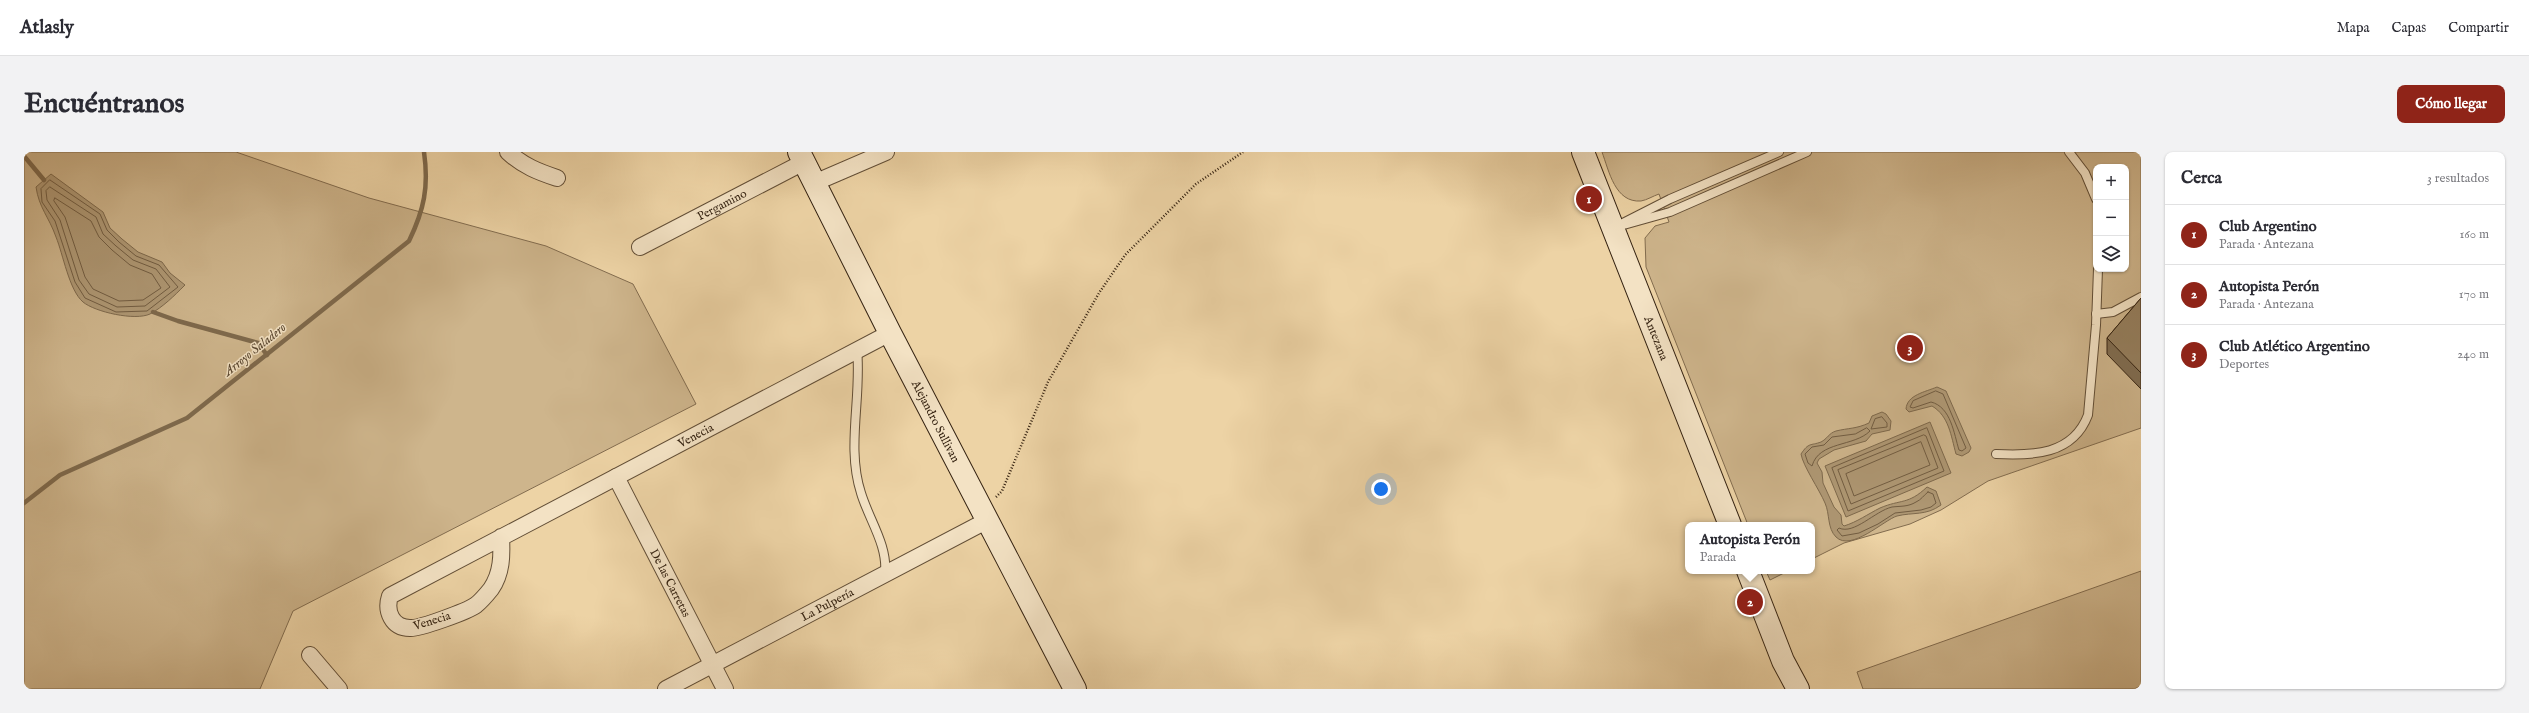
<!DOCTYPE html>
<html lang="es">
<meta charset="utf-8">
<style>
:root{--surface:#fff;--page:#f2f2f3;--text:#2b2b33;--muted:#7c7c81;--line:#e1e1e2;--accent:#8f2418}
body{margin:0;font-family:"IM FELL English",serif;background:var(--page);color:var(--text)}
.controls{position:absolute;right:12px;top:12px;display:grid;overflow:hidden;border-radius:8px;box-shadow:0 1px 3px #0004}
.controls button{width:36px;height:36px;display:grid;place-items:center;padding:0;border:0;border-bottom:1px solid var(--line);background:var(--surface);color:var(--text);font:20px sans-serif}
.you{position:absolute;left:1357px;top:337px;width:14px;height:14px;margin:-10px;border:3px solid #fff;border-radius:50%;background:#1a73e8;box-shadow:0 0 0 6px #1a73e833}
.badge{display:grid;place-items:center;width:26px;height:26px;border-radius:50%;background:var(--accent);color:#fff;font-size:13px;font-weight:700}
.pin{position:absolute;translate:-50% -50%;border:2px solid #fff;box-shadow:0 1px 4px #0006}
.popup{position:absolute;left:1661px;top:370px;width:130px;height:52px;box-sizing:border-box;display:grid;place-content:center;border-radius:8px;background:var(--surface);filter:drop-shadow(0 1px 3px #0005);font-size:13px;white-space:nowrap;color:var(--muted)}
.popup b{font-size:15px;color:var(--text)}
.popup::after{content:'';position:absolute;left:50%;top:100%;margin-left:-8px;border:8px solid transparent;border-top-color:var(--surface)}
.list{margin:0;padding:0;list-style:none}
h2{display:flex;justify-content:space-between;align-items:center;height:52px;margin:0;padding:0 16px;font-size:17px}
h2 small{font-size:13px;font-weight:400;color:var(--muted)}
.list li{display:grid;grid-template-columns:26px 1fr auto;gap:12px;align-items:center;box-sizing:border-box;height:60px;padding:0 16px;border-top:1px solid var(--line)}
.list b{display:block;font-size:15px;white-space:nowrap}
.list p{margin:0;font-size:13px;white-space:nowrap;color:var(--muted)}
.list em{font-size:13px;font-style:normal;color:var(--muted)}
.icon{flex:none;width:22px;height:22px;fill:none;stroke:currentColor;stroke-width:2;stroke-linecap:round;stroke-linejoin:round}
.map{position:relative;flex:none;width:2117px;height:537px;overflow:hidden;border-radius:8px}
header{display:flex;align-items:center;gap:24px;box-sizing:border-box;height:56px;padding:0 20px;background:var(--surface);border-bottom:1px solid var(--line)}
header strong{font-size:19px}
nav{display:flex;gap:22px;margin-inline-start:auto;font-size:14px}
.intro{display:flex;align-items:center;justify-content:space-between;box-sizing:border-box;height:96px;padding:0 24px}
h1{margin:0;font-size:28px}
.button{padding:10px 18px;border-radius:8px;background:var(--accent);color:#fff;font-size:14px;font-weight:700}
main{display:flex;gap:24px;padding:0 24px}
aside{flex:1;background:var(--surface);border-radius:8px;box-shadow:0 1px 3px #0004}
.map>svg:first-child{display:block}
.green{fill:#ceb58c;stroke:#826c4f;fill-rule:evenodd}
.water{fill:#ae9773;stroke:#7e694c}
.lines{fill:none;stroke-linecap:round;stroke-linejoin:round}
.shore{stroke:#725d42;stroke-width:1}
.stream{stroke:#7e694c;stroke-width:4.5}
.lane-casing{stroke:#634f37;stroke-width:10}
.street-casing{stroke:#634f37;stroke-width:18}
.secondary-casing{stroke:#352312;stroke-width:24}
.path{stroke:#352312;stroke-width:2.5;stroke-dasharray:1 2;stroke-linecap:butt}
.lane{stroke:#f3e2c4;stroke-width:8}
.street{stroke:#f3e2c4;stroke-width:16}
.secondary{stroke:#f3e2c4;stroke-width:22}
.wall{fill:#806d51;stroke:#352312}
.building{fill:#957f5e;stroke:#352312}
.labels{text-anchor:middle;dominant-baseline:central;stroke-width:3;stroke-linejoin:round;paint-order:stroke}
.street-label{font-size:12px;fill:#352312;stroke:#f3e2c4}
.water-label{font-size:13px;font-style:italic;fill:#59462f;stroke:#f3e2c4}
</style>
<header>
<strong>Atlasly</strong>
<nav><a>Mapa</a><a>Capas</a><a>Compartir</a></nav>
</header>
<div class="intro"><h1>Encuéntranos</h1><a class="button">Cómo llegar</a></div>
<main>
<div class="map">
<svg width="2117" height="537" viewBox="0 0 2117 537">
<rect width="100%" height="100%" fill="#edd3a5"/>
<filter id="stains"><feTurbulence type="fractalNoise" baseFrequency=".005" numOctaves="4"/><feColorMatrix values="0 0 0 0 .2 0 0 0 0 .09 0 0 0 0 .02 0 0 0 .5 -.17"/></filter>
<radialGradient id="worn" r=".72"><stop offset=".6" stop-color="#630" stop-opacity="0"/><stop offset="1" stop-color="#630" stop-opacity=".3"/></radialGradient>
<g class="green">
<path d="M 0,0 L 212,0 L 345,46 L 522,94 L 609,132 L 672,252 L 269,459 L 236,537 L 0,537 Z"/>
<path d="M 1578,0 L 2117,0 L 2117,276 L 1964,329 L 1917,358 L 1886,372 L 1820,391 L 1788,407 L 1788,373 L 1724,373 L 1622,115 L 1621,86 L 1631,74 L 1645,70 L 1635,42 C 1629,44 1623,48 1617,49 C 1591,51 1585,19 1578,0 ZM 2072,15 L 2102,15 L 2102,117 L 2072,117 Z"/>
<path d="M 1742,419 L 1764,419 L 1746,428 Z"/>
<path d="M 2117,419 L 2117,534 L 2110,537 L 1839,537 L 1833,520 Z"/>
</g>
<g class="water">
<path d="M 27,22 L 79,60 L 86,76 L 98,87 L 114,100 L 138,110 L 146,121 L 161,133 C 150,144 139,155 126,162 C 111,169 71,160 59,150 C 45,138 39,102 32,85 C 25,65 15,56 12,35 Z"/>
<path d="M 1913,235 L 1922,239 L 1947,296 L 1945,300 L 1938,304 L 1932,302 C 1927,284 1925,264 1908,254 L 1885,260 L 1882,257 C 1883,243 1901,240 1913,235 Z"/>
<path d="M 1858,260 L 1862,262 L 1867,269 L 1866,278 L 1848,282 L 1842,289 L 1810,298 L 1795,307 L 1793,311 L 1798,320 L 1799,331 L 1810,355 L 1817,363 L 1818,372 L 1820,374 C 1833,370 1844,362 1856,356 C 1877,347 1884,353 1903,335 L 1912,339 L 1917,353 C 1902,364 1889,360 1873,364 C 1860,368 1827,400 1812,385 C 1803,376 1806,362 1801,351 C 1795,337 1779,314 1777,302 C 1785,290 1786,294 1797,290 C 1803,287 1805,281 1812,279 C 1824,276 1832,277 1845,271 L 1848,264 Z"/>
<path d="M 1906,270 L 1927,321 L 1822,365 L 1801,314 Z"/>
</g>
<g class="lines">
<g class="shore">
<path d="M 26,28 L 76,62 L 83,78 L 95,90 L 112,104 L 135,113 L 154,135 L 123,159 L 92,160 L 61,146 L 51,130 L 31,69 L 18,50 L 17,37 Z"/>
<path d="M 26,35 L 72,65 L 79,82 L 92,94 L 109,108 L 132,117 L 146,135 L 121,154 L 93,155 L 65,142 L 55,128 L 36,68 L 23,48 L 22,39 Z"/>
<path d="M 31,46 L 67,69 L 75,85 L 88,98 L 106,113 L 128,122 L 137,136 L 119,148 L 95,149 L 69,137 L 61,125 L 41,65 L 30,49 Z"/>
<path d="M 1912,239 L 1919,242 L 1942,296 L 1938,299 L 1935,298 C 1930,282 1927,255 1907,250 L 1889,256 L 1886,255 L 1889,249 Z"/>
<path d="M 1858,265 L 1863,271 L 1863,275 L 1847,277 L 1851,267 Z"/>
<path d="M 1843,276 L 1846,279 C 1830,295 1795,289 1788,314 L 1784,311 L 1781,302 L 1788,295 L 1800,293 L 1808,285 L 1831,282 Z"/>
<path d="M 1903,276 L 1920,319 L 1824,359 L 1808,316 Z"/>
<path d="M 1900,283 L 1902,284 L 1914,316 L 1827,352 L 1814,318 Z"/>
<path d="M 1897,290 L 1906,313 L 1830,344 L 1822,322 Z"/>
<path d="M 1904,340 L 1909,342 L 1912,351 L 1907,355 L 1897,358 L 1871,361 L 1854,372 L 1835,381 L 1818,384 L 1813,378 L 1815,376 C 1830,383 1851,359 1868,355 C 1876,354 1884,355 1892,350 C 1897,348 1900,343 1904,340 Z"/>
</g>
<g class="stream">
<path d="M 0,4 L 20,28"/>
<path d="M 129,160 L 154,169 L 234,191 L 243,203"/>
<path d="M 0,351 L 36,323 L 163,266 L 385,89 C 400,58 405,35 400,0"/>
</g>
<defs>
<g id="lane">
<path d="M 1755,0 L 1646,47 L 1589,76 L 1646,60 L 1783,0"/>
<path d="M 2045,0 L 2061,21 L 2072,47"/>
<path d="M 2072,162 L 2089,160 L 2117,145"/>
<path d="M 833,197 C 838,245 822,295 837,341 C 845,368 864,393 861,422"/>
<path d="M 1972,302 C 2008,304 2049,303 2064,263 L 2072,173 L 2074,117"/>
</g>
<g id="street">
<path d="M 484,0 C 499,14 515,20 533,26"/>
<path d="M 790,31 L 862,0"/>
<path id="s1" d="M 616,95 L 780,10"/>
<path id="s2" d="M 592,325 L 701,537"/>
<path id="s3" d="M 477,385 C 478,403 478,421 467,437 C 463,442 457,449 452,453 C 444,459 395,477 386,476 C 368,476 361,459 366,444 L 866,181"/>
<path d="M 286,503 L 315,537"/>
<path id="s4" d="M 642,537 L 964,368"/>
</g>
<g id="secondary">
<path id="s5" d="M 775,0 L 866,181 L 1051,537"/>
<path id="s6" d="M 1559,0 L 1706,373"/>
<path d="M 1724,419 L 1759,509 L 1774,537"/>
</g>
</defs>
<use href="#lane" class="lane-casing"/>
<use href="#street" class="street-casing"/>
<use href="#secondary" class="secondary-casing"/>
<path class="path" d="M 972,345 L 978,339 L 1024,230 L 1075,141 L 1101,103 L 1172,32 L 1219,0"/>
<use href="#lane" class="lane"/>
<use href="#street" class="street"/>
<use href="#secondary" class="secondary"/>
</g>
<path class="wall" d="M 2117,146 L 2117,237 L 2083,202 L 2083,186 Z"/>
<path class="building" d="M 2117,146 L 2117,221 L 2083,186 Z"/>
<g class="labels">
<g class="street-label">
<text stroke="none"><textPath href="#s1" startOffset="92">Pergamino</textPath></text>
<text stroke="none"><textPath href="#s6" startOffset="200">Antezana</textPath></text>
<text stroke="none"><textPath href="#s5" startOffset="302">Alejandro Sullivan</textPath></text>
<text stroke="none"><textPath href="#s3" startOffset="536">Venecia</textPath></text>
<text stroke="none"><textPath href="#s2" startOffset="119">De las Carretas</textPath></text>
<text stroke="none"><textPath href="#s4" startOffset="182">La Pulpería</textPath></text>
<text transform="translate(408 469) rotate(-17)">Venecia</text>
</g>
<g class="water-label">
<text transform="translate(231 198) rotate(-39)">Arroyo Saladero</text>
</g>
</g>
<rect width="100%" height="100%" filter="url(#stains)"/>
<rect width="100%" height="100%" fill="url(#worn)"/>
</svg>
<div class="controls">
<button>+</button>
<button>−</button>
<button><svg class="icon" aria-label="layers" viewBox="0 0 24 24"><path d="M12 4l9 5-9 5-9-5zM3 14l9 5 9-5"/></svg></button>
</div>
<div class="you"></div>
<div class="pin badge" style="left:1565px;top:47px">1</div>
<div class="pin badge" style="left:1726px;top:450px">2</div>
<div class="popup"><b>Autopista Perón</b>Parada</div>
<div class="pin badge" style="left:1886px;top:196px">3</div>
</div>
<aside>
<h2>Cerca<small>3 resultados</small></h2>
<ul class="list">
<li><span class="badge">1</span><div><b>Club Argentino</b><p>Parada · Antezana</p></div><em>160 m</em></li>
<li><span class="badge">2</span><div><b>Autopista Perón</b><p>Parada · Antezana</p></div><em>170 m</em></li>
<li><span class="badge">3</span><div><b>Club Atlético Argentino</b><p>Deportes</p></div><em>240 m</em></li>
</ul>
</aside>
</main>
